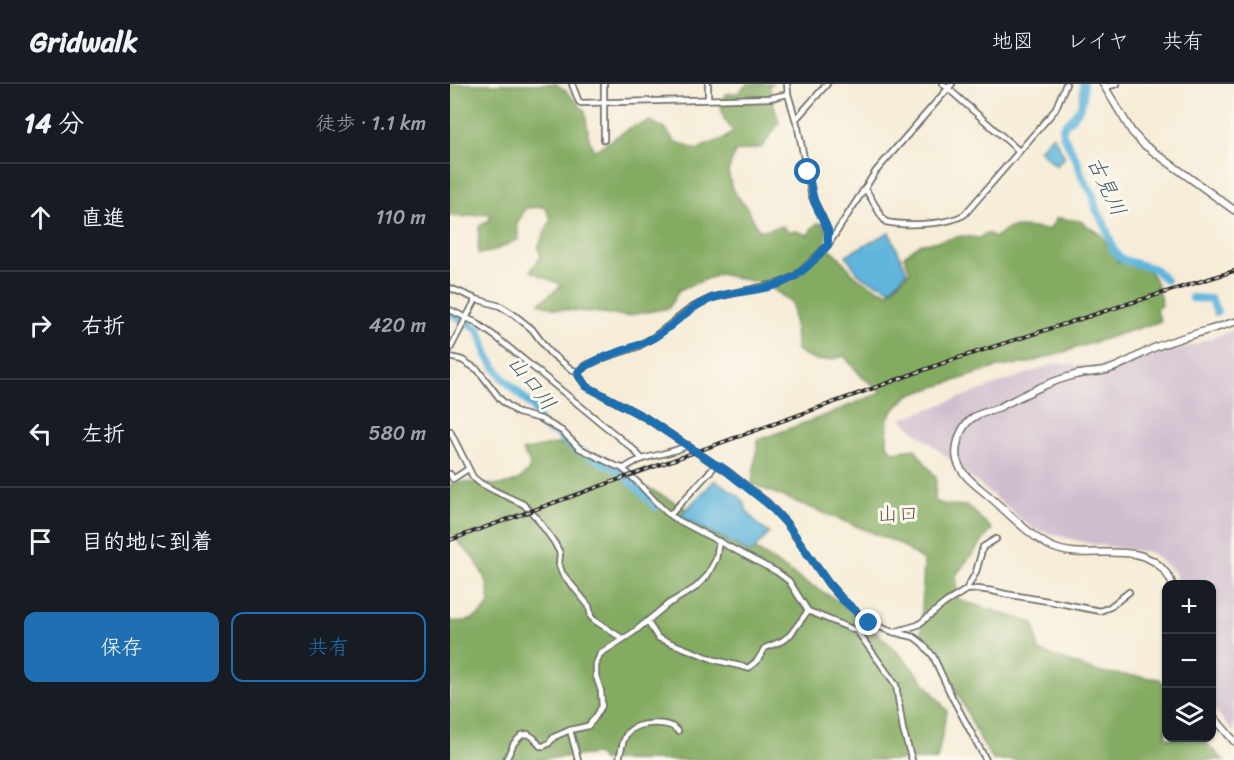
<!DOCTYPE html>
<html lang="ja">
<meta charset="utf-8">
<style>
:root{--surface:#171b24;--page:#242831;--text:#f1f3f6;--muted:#9ea1a6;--line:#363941;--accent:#1f6fb2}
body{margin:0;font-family:Sriracha,"Klee One",sans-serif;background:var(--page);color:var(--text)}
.controls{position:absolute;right:18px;bottom:18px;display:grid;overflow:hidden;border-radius:12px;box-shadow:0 2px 4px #0004}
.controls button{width:54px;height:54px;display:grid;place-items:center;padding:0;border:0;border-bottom:2px solid var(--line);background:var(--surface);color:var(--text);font:30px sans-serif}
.stop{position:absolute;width:18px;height:18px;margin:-14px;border:4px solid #1f6fb2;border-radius:50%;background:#fff}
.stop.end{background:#1f6fb2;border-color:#fff;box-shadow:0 2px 6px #0008}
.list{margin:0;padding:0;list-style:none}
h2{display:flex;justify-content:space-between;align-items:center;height:78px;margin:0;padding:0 24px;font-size:26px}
h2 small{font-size:20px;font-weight:400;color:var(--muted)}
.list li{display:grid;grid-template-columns:39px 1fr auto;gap:18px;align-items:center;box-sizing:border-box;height:108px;padding:0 24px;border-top:2px solid var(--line)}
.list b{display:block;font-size:22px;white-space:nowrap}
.list em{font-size:20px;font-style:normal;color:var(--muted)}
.actions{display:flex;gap:12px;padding:18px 24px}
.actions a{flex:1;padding:14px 0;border:2px solid var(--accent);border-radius:12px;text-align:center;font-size:21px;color:var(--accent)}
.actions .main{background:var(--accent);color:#fff}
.icon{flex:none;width:33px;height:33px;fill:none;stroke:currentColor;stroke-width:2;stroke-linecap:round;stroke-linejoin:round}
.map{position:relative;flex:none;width:784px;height:676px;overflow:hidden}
header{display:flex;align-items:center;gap:36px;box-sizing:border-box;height:84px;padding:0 30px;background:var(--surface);border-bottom:2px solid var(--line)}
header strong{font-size:28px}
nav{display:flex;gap:33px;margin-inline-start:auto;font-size:21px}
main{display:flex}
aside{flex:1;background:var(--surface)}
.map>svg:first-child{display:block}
.industrial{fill:#cfbdce}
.forest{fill:#84ab62;stroke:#586b46;stroke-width:1.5}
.water{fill:#5fb5db;stroke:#457083;stroke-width:1.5}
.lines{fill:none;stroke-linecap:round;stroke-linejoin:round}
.river{stroke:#5fb5db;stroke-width:8}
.minor-casing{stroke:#726f67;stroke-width:8}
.tertiary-casing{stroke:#726f67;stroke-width:9}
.minor{stroke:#fff;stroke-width:4.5}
.tertiary{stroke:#fff;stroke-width:6}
.rail-casing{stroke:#2b2b2b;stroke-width:4}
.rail{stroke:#fbf7ec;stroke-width:1.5;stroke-dasharray:4.5;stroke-linecap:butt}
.route{stroke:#1f6fb2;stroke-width:8}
.labels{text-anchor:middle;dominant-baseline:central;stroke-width:6;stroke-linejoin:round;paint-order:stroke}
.water-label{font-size:21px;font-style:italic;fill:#3d5b69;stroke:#fbf7ec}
.neighbourhood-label{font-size:21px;fill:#705552;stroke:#fbf7ec}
</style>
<header>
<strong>Gridwalk</strong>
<nav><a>地図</a><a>レイヤ</a><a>共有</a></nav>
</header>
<main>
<aside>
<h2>14 分<small>徒歩 · 1.1 km</small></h2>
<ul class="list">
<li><svg class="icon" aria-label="ahead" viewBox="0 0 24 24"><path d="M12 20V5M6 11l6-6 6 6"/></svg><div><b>直進</b></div><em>110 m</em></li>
<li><svg class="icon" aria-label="right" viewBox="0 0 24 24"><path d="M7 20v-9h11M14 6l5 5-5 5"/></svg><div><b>右折</b></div><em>420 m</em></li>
<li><svg class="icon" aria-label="left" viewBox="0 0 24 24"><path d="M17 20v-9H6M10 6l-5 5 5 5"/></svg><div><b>左折</b></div><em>580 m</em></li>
<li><svg class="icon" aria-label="arrive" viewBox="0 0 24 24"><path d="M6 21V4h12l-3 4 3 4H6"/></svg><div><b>目的地に到着</b></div></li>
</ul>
<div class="actions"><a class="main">保存</a><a>共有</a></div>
</aside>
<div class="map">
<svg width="784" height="676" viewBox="0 0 784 676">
<rect width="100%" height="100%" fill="#fbf7ec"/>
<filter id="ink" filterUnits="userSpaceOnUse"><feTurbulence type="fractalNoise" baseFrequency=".0167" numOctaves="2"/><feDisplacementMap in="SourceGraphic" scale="12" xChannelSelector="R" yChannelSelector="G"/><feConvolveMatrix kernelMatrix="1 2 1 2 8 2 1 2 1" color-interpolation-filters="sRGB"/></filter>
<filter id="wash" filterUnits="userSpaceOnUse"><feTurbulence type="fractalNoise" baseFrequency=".008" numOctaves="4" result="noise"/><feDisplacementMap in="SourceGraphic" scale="24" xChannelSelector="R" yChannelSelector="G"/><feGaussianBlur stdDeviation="1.35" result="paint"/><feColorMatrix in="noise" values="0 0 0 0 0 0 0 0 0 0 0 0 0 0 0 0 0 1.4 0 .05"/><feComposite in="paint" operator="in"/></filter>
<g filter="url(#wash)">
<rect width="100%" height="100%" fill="#f6ecd7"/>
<path class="industrial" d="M 784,246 L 784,649 L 762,622 L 762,500 L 727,500 L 725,489 L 702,469 L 641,460 L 583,445 L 451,335 L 606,279 L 645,283 L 726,267 Z"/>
<g class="forest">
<path d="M 0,0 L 106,0 L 116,7 L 135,27 L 139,55 L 144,67 L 180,44 L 200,37 L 216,45 L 224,57 L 247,66 C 257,58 276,58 283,47 L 274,35 L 270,19 L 276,10 L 288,9 L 297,0 L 322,0 L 319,2 L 329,39 L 312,63 L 285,68 L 278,88 L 282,105 L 297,124 L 309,146 L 315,146 L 333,142 L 338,147 L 346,147 L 358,151 L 362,144 L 368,139 L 373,140 L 376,146 L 376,162 C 390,171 390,175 400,186 C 410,198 425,203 438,209 L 460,187 L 454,172 L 471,159 L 484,158 L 512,152 L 529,154 L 535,150 L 540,150 L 543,154 C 548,152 550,149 555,146 C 567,140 586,145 599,146 L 607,134 L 630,137 L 647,148 L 652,152 L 667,177 C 676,180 687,181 696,185 C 707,191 709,210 712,221 L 706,225 L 711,237 L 579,279 L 548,283 L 457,312 L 438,333 L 437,361 L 443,368 L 465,365 L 486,394 L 485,417 L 496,421 L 518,422 L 542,445 L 506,491 L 509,516 L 584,539 L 589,567 L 648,588 L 710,595 L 716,606 L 716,654 L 750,654 L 774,676 L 543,676 L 530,655 L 497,588 L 471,549 L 474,477 L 448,459 L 302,400 L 308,356 L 376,331 L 432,308 L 412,293 L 394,272 C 375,278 363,280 347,266 L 342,219 L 316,200 L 269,190 L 229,206 L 219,224 L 175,232 L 151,229 L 106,225 L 89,219 L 112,201 L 80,187 L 91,173 L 88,164 L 101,135 L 95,123 L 76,124 L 67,140 L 69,155 L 41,168 L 28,170 L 29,143 L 40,135 L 39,129 L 12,133 L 0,132 Z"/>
<path d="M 111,359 C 192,400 273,442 349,494 C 362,502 375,509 388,517 C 409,532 429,550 447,568 C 465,586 481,606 497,627 L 487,676 L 152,676 L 147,670 L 81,676 L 0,676 L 0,537 C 19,539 29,535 40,519 L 37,499 L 26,477 L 0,449 L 0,400 C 5,399 10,398 14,398 C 39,399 64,409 80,384 L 79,377 L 72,367 Z"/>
</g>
<g class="water">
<path d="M 603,51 L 615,73 L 606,82 L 589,66 Z"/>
<path d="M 439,148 L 457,187 L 440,206 C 436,201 430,201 423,198 C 408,192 404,185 396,171 Z"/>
<path d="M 265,396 L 289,412 L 294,419 L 297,427 L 307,440 L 319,449 L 301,469 L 241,438 L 231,431 Z"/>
</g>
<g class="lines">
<g class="river">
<path d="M 633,0 C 635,24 628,27 613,43 L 613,51 L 627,77 L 633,95 L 643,110 L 646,125 L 654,139 L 663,165 L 668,172 L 674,176 L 705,185 L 716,196"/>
<path d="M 742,214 L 761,215 L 767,228"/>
<path d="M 0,229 L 17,238 L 29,246 L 38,273 L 53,294 L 83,323 L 91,341 L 98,346 L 107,349 L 119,361 L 123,364 L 166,385 L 173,390 L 206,423"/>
</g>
</g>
</g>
<g filter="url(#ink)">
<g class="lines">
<defs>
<g id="minor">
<path d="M 122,0 L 129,18 L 131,19 L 320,14 L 338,10"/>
<path d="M 258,0 L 258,15"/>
<path d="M 337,0 L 338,10 L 348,44 L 361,109 C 366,126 380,140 378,159"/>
<path d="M 493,0 L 569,67"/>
<path d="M 655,3 L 667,0"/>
<path d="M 346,35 L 377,0"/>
<path d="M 154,56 L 154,0"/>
<path d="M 415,104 L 432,133 L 436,138 C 456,142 499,141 515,130 L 605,26 L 616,0"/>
<path d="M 0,204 L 26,215 L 50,222 L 63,230 L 82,245 L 99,268 L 121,285 L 128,288 L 129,292 L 136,302 L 196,334 L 266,381 L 276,386 L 318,419 L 337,440 L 378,499 L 392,515 L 419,539 L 443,548 L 464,553 L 472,559 L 483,572 L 502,613 L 536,676"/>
<path d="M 0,226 L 25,238 L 46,253 L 183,365 L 192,375"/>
<path d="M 0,265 L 26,215"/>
<path d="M 0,273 L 12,276 L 28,286 L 51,316 L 68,329 L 91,335 L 112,347 L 129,364 L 168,383 L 170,383 C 190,397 203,418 222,433 L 327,488 L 339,497 L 358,527 L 407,547 L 446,601 L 453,646 L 462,676"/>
<path d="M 128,288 L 137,281 L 153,274 L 187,263 L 204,253 L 241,224 L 261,214 L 330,199 L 346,192 L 378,161 L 426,87 L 502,0"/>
<path d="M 0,347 L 23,393 L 30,399 L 45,407 L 73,420 L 86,433 L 104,458 L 110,469 L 109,480 L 112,489 L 139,522 L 141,533 L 144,536 L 173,555"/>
<path d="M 173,384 L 175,384 C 193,370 218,372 238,361"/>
<path d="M 0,390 L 3,395 L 18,385"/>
<path d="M 220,431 L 266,381"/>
<path d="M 516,506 L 526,488 L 533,463 L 546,455"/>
<path d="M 197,537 L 208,554 L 265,576 L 298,584 L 307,577 L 315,564 L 332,557 L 340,551 L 358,527"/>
<path d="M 444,548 L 468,541 L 495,519 L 516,506 L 528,505 L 543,507 L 555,510 L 604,518 L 650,527 L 660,523 L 679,508"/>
<path d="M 120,646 L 128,676"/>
<path d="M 56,676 L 64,659 L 72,651 L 78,650 L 84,654 L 90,662 L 94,662 L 99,659 L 104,653 L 120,646 L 138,642 L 144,635 L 152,622 L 151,607 L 146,592 L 146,580 L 150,570 L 184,548 L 218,520 L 245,504 L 257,492 L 266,475 L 269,457"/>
<path d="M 169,676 C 171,667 172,656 178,648 C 188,638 219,636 228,647"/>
</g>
<g id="tertiary">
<path d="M 653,0 L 682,48 L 693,60 L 784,126"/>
<path d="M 722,500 C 721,495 719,493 716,489 C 689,452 635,480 600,462 C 580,452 557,428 540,413 C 529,403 511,392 507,376 C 504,363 510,344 521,335 C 528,329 538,328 546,325 C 572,312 597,298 625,291 C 636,288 647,289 657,286 C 674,281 690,270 706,263 C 731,253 758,247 784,238"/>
<path d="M 762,631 L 784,657"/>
</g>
</defs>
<use href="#minor" class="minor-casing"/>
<use href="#tertiary" class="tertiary-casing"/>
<use href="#minor" class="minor"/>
<use href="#tertiary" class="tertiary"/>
<defs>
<path id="rail" d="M 0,456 L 499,277 L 677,220 L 784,187"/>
</defs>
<use href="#rail" class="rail-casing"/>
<use href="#rail" class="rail"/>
</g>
</g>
<g class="lines" filter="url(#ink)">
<path class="route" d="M 358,88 L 364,117 L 378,146 L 378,161 C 366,174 352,190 336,197 C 313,208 284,206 260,215 C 237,224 224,242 203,254 C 179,268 150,270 128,288 L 129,292 L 136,302 L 196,334 L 266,381 L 270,382 L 318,420 L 337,440 L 378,499 L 392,515 L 419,539"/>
</g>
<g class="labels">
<g class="water-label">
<text transform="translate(657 102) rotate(65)">古見川</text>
<text transform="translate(82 299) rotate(52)">山口川</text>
</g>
<g class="neighbourhood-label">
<text x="448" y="430">山口</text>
</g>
</g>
</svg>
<div class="controls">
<button>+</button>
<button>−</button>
<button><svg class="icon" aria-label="layers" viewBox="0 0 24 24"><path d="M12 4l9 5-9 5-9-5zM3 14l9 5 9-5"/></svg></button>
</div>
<div class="stop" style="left:358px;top:88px"></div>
<div class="stop end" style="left:419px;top:539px"></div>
</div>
</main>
